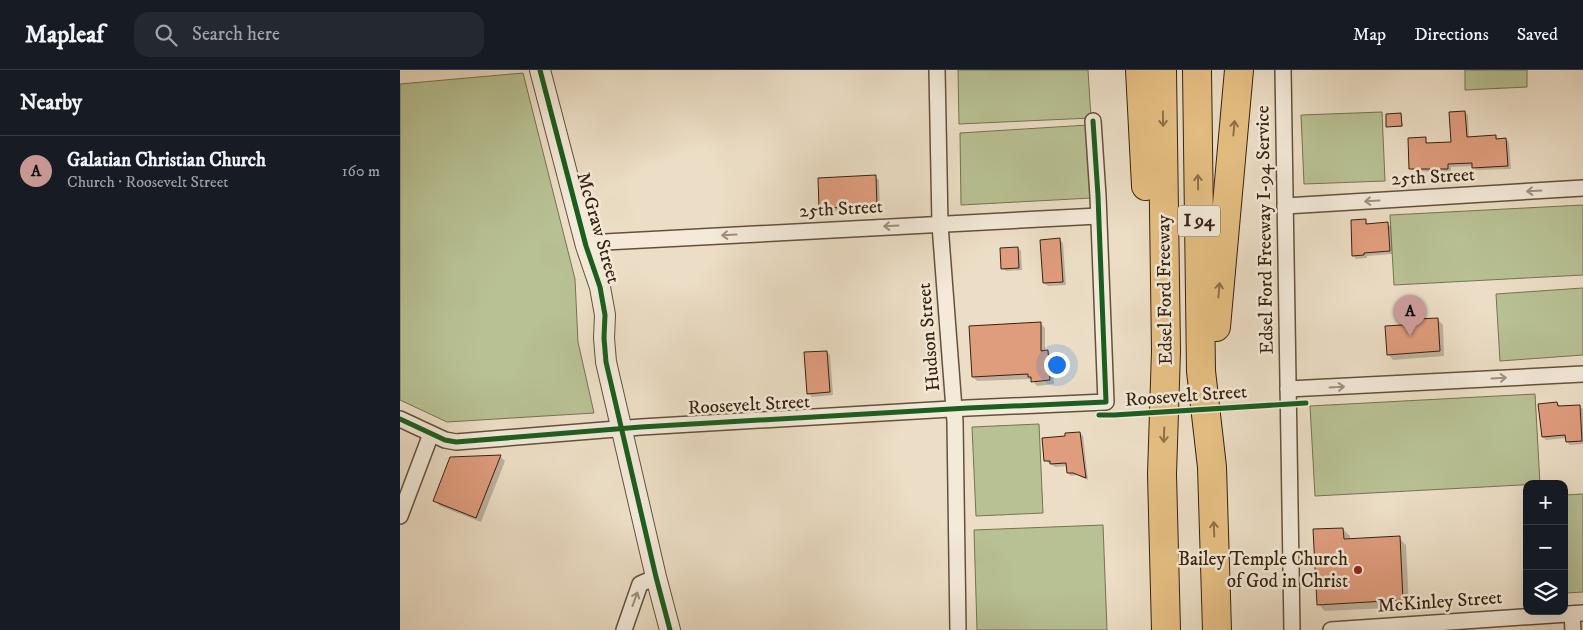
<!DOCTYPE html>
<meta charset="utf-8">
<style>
:root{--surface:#171b24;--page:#242831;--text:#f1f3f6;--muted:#9ea1a6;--line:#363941;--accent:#c59692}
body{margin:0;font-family:"IM FELL DW Pica",serif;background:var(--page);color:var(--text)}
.controls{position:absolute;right:15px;bottom:15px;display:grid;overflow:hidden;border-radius:10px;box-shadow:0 5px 20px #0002}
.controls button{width:45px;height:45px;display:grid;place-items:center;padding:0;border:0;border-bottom:1px solid var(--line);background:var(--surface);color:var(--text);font:25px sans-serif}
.you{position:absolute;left:656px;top:294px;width:18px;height:18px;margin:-12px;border:4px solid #fff;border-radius:50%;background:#1a73e8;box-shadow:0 0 0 8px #1a73e833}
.badge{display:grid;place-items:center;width:32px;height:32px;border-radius:50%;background:var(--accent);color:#111;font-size:16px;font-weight:700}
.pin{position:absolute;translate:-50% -41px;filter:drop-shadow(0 1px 2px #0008)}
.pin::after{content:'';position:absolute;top:26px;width:18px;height:15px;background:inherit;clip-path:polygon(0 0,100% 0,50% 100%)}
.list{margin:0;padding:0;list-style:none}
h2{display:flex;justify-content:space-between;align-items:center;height:65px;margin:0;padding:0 20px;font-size:21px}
h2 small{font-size:16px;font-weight:400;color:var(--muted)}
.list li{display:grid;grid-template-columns:32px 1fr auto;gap:15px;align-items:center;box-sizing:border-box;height:70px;padding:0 20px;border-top:1px solid var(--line)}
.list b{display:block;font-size:19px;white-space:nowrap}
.list p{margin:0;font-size:16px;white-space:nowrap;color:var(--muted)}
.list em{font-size:16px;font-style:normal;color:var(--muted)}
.icon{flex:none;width:28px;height:28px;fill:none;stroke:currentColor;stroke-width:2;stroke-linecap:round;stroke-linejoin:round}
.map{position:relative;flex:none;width:1183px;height:560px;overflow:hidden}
header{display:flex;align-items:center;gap:30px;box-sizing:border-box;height:70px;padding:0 25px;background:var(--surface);border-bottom:1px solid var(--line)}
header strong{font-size:24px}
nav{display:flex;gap:28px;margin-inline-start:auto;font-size:18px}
.search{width:350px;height:45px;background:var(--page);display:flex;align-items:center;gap:12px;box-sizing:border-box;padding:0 18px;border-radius:15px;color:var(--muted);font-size:19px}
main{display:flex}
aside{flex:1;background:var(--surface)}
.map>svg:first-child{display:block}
.green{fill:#b8c194;stroke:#787250}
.shadow{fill:#0003}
.building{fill:#e09d7e;stroke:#38220d}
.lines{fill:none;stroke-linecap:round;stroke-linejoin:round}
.minor-casing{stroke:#65513b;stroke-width:18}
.tertiary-casing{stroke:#65513b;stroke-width:22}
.motorway-casing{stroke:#38220d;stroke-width:30}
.minor{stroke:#f3eada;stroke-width:15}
.tertiary{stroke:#f3eada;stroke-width:20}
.motorway{stroke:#e6bf83;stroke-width:28}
.cycleway-casing{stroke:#f3eada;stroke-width:8}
.cycleway{stroke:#1b5e20;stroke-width:5}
.oneway{stroke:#8f7048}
.oneway2{stroke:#9f907e}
.poi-dot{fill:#8f2418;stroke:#f3eada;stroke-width:2}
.labels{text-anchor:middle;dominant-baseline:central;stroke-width:5;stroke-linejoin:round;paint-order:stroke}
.shield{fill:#f3eada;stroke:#705e4a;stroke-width:1}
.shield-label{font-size:18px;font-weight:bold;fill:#38220d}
.street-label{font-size:19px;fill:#38220d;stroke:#f3eada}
.poi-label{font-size:19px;fill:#38220d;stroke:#f3eada;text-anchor:end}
</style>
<header>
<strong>Mapleaf</strong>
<div class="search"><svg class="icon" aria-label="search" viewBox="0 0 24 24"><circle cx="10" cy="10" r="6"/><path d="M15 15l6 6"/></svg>Search here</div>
<nav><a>Map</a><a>Directions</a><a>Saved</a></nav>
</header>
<main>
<aside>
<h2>Nearby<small></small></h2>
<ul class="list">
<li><span class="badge">A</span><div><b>Galatian Christian Church</b><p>Church · Roosevelt Street</p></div><em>160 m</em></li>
</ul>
</aside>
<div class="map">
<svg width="1183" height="560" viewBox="0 0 1183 560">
<rect width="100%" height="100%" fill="#ecdec6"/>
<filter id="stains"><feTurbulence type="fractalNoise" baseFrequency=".004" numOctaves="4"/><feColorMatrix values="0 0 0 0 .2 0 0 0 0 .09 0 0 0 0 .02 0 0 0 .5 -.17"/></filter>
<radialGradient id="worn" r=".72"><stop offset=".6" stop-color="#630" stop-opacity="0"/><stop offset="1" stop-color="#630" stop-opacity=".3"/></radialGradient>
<g class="green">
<path d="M 558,0 L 688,0 L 691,48 L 559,54 Z"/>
<path d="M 1065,0 L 1127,0 L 1127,17 L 1065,20 Z"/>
<path d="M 123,3 L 175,209 L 178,272 L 194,343 L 47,352 L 0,330 L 0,14 Z"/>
<path d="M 982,42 L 985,111 L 904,114 L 901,45 Z"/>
<path d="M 688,55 L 692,128 L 561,135 L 560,63 Z"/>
<path d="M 1183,135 L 1183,205 L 994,215 L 990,145 Z"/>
<path d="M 1183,218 L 1183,285 L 1100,291 L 1096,224 Z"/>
<path d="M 1135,324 L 1140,414 L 915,426 L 910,336 Z"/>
<path d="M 639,354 L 643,443 L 576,446 L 572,357 Z"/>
<path d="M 1183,424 L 1183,522 L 1166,523 L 1164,425 Z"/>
<path d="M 703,455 L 707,560 L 577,560 L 574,460 Z"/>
</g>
<g class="shadow">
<path d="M 1065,42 L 1068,45 L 1069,68 L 1095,66 L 1099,70 L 1106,69 L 1109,73 L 1111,99 L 1076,100 L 1073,96 L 1051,97 L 1051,102 L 1014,101 L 1010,98 L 1025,69 L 1028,74 L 1052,73 Z"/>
<path d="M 1001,45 L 1003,57 L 989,57 L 988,56 Z"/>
<path d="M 475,107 L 479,110 L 480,140 L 424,141 L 420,138 Z"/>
<path d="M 965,150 L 969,155 L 987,153 L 991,157 L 992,184 L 967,186 L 967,188 L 956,189 L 953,185 Z"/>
<path d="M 660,170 L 663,173 L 666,215 L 648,216 L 644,213 Z"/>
<path d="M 618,178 L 621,181 L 622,200 L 606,201 L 603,198 Z"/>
<path d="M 1037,249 L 1043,255 L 1044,286 L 993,290 L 988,284 L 1019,255 Z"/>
<path d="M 641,254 L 645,258 L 645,282 L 648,282 L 652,286 L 654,314 L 637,316 L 633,311 L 633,309 L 577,311 L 573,307 Z"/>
<path d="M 427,282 L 430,285 L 433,325 L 412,327 L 408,323 Z"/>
<path d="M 1157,333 L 1161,337 L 1179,336 L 1183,339 L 1183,374 L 1170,375 L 1167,372 L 1167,368 L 1146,370 L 1143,367 Z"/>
<path d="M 680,363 L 683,366 L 688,410 L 677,405 L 671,406 L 668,403 L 668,396 L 655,397 L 645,390 L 667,368 Z"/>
<path d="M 100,386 L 105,391 L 81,452 L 40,436 L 35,431 Z"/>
<path d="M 943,459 L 950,466 L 950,470 L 999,468 L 1006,475 L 1009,537 L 925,541 L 918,534 Z"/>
</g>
<g class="building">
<path d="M 1065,41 L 1067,67 L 1096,65 L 1096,69 L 1106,68 L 1108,96 L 1072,98 L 1072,93 L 1048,94 L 1048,99 L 1009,99 L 1008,68 L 1026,67 L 1026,73 L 1051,72 L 1049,42 Z"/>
<path d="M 1001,43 L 1002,56 L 986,57 L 986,44 Z"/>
<path d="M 476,105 L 477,137 L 419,138 L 418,108 Z"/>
<path d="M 966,149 L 966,154 L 988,152 L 990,181 L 964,183 L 964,185 L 952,186 L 951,150 Z"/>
<path d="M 660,168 L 663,212 L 643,213 L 640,170 Z"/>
<path d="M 618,177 L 619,198 L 601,199 L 600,178 Z"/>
<path d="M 1038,248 L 1040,281 L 987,285 L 985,256 L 1018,254 L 1017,249 Z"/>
<path d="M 641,252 L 641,281 L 648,280 L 650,310 L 631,312 L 631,307 L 628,307 L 628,304 L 572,307 L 569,256 Z"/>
<path d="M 427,281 L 430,322 L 407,324 L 404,282 Z"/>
<path d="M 1157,332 L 1158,336 L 1180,335 L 1182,371 L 1166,372 L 1165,365 L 1142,367 L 1138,334 Z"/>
<path d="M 680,362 L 686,408 L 673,403 L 667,403 L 666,393 L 650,394 L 650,391 L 644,391 L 642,368 L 665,366 L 665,363 Z"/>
<path d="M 101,385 L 76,448 L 33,431 L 50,387 Z"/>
<path d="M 943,458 L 944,469 L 1000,466 L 1003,530 L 917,535 L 913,459 Z"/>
</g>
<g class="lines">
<defs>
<g id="minor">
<path d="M 537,0 L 540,155 L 555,352 L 558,560"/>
<path d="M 883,0 L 892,560"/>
<path d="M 885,136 L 1183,118"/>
<path d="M 186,176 L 205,172 L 698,146"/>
<path d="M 888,319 L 1183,304"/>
<path d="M 0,349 L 45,370 L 56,372 L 241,357 L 568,338 L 706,332 L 698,126 L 693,51"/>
<path d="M 0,446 L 31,364"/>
<path d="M 1172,544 L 1173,560"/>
<path d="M 224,560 L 240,514 L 256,507"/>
<path d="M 931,560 L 1183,543"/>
</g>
<path id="tertiary" d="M 140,0 L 186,176 L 200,217 L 205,245 L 204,268 L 206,292 L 256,507 L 270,560"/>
<g id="motorway">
<path d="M 740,0 L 746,116"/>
<path d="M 762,0 L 766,281 L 762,404 L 766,560"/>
<path d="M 797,0 L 801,301 L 812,397 L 817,560"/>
<path d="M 816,257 L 839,0"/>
</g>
</defs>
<use href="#minor" class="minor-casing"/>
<use href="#tertiary" class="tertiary-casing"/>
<use href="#motorway" class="motorway-casing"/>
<use href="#minor" class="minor"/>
<use href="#tertiary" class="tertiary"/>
<use href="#motorway" class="motorway"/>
<defs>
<g id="cycleway">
<path d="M 140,0 L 186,176 L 200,217 L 205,245 L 204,268 L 206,292 L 256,507 L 270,560"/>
<path d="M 699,345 L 714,345 L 906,333"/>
<path d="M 0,349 L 45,370 L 56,372 L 241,357 L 568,338 L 706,332 L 698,126 L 693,51"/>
</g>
</defs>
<use href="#cycleway" class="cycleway-casing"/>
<use href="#cycleway" class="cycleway"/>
</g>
<defs><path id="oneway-shaft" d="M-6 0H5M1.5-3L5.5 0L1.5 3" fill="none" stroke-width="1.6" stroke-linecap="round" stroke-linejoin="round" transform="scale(1.25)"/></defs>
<g class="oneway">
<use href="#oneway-shaft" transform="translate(763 49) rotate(89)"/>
<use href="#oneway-shaft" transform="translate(834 58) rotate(-85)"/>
<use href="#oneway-shaft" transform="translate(798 112) rotate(-91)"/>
<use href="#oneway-shaft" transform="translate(819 220) rotate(-85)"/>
<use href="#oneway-shaft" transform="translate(764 365) rotate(92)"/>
<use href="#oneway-shaft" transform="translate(814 459) rotate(-92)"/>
</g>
<g class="oneway2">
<use href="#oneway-shaft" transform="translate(1134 121) rotate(177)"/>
<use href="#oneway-shaft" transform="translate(972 131) rotate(177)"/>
<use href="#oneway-shaft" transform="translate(491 156) rotate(177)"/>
<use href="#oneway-shaft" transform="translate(329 165) rotate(177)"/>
<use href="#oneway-shaft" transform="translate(1099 308) rotate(-3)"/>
<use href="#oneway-shaft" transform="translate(937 317) rotate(-3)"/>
<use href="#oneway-shaft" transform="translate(235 529) rotate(-70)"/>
</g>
<circle class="poi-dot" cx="958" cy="500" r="5"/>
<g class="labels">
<rect class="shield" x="778" y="135.5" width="42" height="31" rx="4"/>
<g class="shield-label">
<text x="799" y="151">I 94</text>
</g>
<g class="street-label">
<text transform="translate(1033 107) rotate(-3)">25th Street</text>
<text transform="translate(441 139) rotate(-3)">25th Street</text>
<text transform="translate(198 158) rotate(74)">McGraw Street</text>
<text transform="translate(865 160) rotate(-91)">Edsel Ford Freeway I-94 Service</text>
<text transform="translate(765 220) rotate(-91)">Edsel Ford Freeway</text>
<text transform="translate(529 267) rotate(-95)">Hudson Street</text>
<text transform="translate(786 326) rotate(-4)">Roosevelt Street</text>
<text transform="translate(349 335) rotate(-3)">Roosevelt Street</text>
<text transform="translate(1040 532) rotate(-4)">McKinley Street</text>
</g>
<g class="poi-label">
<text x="948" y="489">Bailey Temple Church<tspan x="948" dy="22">of God in Christ</tspan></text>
</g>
</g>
<rect width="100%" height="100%" filter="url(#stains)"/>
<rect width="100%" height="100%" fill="url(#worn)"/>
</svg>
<div class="controls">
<button>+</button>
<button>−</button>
<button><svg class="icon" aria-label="layers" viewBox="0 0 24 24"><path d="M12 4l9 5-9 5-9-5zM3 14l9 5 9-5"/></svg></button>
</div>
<div class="you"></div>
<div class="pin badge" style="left:1010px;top:266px">A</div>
</div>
</main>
